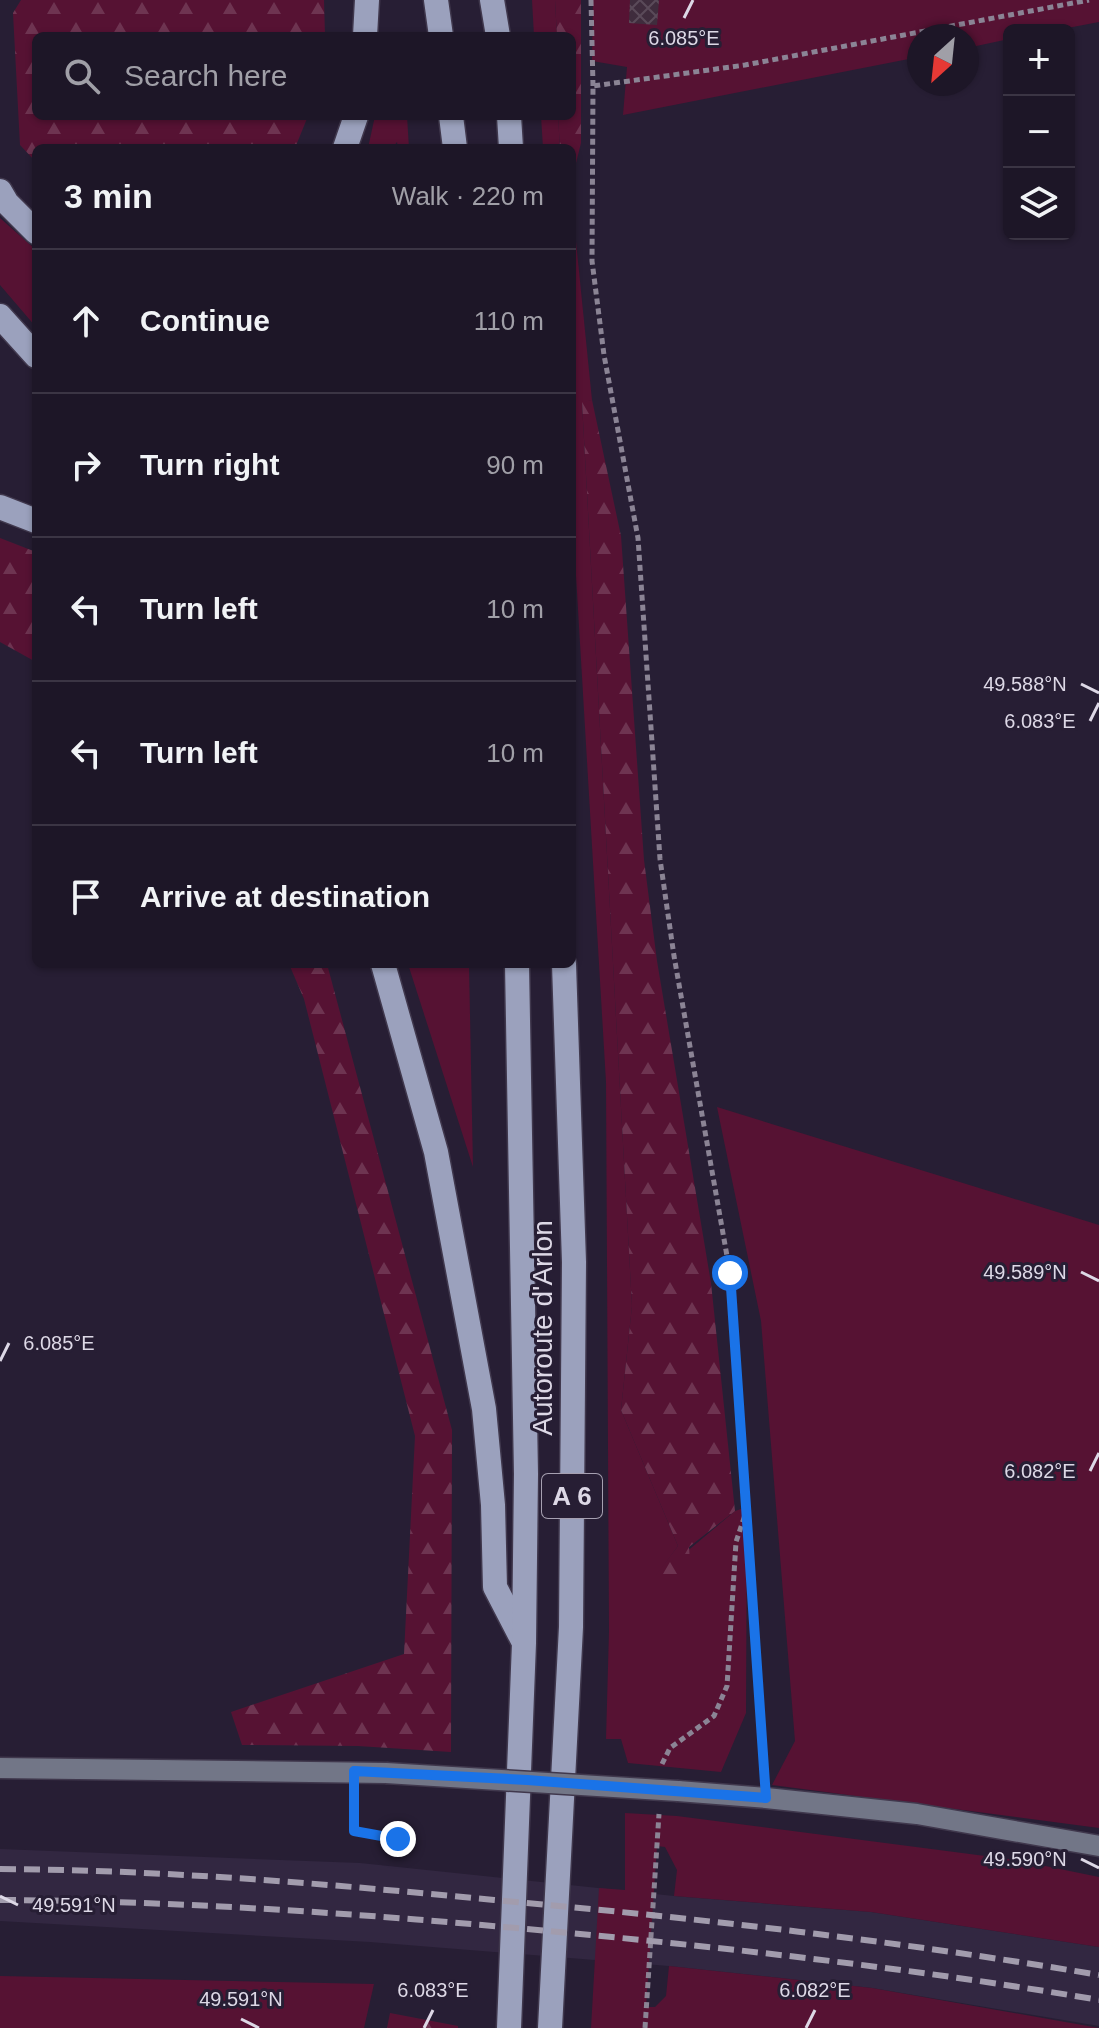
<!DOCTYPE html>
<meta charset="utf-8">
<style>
:root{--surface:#1d1627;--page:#2a2333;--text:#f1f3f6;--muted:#a09fa7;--line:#3b3544}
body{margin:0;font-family:Arial,sans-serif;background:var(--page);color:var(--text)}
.controls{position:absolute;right:24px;top:24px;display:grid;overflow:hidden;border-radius:12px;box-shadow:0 2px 6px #0004}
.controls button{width:72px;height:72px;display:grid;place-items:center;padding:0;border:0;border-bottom:2px solid var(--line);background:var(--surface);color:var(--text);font:40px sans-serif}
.compass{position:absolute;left:907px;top:24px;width:72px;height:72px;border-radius:50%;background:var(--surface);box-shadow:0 2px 6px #0004;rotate:207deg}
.stop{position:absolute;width:24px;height:24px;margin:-18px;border:6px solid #1a73e8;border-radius:50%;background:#fff}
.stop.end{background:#1a73e8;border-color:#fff;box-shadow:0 2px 8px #0008}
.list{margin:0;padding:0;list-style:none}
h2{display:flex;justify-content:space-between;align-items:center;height:104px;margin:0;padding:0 32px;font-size:34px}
h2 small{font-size:26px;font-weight:400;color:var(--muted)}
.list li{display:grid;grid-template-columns:52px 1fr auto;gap:24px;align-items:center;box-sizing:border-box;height:144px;padding:0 32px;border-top:2px solid var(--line)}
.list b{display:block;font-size:30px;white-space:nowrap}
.list em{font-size:26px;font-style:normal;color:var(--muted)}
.icon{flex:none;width:44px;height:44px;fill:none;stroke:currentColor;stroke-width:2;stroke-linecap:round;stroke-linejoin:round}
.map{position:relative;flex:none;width:1099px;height:2028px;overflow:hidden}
.search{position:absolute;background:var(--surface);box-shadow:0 2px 6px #0004;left:32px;top:32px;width:544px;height:88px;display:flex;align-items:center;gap:20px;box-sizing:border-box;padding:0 28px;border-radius:12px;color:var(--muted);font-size:30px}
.panel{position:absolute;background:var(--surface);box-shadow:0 2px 6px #0004;left:32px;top:144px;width:544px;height:824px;border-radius:12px}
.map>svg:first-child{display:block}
.built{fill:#322741}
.green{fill:#561233}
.forest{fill:url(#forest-firs)}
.building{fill:url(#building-cross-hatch)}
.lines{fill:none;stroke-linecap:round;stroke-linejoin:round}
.secondary-casing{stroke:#40384d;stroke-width:23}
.highway-casing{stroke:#40384d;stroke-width:27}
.path{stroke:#8b8495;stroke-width:5;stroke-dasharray:6 4;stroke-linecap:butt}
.secondary{stroke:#727687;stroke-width:20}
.highway{stroke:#9ba1bd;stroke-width:24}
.rail{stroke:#a29cad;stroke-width:6;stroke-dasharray:16 8;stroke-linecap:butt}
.secondary-bridge-casing{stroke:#40384d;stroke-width:23;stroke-linecap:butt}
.secondary-bridge{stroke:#727687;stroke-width:20}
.route{stroke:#1a73e8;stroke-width:10}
.ticks{fill:none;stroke:#ddd8e6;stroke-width:3}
.labels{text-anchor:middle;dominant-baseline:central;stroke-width:6;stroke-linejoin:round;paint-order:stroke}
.shield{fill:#271e34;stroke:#a6a0b1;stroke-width:2}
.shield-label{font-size:26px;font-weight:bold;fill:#ddd8e6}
.street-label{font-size:28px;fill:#ddd8e6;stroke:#271e34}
.ticks-label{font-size:20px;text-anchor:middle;fill:#ddd8e6;stroke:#271e34;stroke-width:6;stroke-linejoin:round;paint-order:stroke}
</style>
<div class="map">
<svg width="1099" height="2028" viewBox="0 0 1099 2028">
<defs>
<pattern id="forest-firs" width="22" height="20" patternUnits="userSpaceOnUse" patternTransform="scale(2)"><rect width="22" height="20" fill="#561233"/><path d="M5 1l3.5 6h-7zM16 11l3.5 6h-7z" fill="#6e3451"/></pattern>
<pattern id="building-cross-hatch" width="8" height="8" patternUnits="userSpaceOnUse" patternTransform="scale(2)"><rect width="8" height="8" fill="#3f2c3d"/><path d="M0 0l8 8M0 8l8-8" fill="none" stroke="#5a4a59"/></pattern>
</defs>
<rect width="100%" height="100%" fill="#271e34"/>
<path class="built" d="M 0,1849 L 360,1863 L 674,1896 L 871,1912 L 1099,1947 L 1099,2026 L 872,1988 L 669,1966 L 370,1942 L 0,1921 Z"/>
<g class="green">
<path d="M 532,0 L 555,0 L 557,36 L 534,36 Z"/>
<path d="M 593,0 L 1099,0 L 1099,22 L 1057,30 L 1009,30 L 1009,39 L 967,48 L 967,36 L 919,36 L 919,57 L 623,115 L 627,67 L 592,61 Z"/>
<path d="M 375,116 L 407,116 L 409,148 L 398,148 L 397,142 L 392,148 L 368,148 Z"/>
<path d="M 541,116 L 558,116 L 560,148 L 543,148 Z"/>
<path d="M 572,202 L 592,400 L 582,403 L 632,1306 L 621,1410 L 678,1546 L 653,1580 L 735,1511 L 747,1507 L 746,1713 L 721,1772 L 628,1763 L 621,1739 L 606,1739 L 609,1631 L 606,1082 L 572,508 Z"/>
<path d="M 0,218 L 36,250 L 36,327 L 0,285 Z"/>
<path d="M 408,964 L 469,964 L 473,1167 Z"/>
<path d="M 717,1107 L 1099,1225 L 1099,1828 L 772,1785 L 795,1741 L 761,1321 Z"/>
<path d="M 625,1813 L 677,1816 L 1016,1860 L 1099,1877 L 1099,1947 L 871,1912 L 674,1896 L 677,1870 L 665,1847 L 657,1846 L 646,2007 L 655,2007 L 666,1996 L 669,1966 L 872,1988 L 1099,2028 L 591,2028 L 599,1888 L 625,1890 Z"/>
<path d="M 0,1976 L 374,1984 L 364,2028 L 0,2028 Z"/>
</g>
<g class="forest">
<path d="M 21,0 L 324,0 L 325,36 L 36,36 L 36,116 L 308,116 L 295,148 L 36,148 L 36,162 L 20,145 L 13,13 Z"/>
<path d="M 555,0 L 581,0 L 581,143 L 572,179 L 572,148 L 560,148 L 558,116 L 572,116 L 572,36 L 557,36 Z"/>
<path d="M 592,400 L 621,536 L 644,860 L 657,961 L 711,1283 L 735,1511 L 689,1547 L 691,1579 L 681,1595 L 663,1599 L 652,1580 L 678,1546 L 621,1410 L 632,1306 L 582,402 Z"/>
<path d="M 0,538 L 36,552 L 36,662 L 0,642 Z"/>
<path d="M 289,964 L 327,964 L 452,1430 L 451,1752 L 358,1746 L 242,1745 L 231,1712 L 404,1654 L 415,1436 L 304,999 Z"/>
<path d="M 390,2013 L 458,2026 L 458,2028 L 387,2028 Z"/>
</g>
<path class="building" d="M 630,0 L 659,0 L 657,25 L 629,23 Z"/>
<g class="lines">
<defs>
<g id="secondary">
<path d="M 0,1768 L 386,1773"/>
<path d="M 678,1791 L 766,1798 L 917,1814 L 1099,1846"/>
</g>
<g id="highway">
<path d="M 436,0 L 441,36"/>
<path d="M 492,0 L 498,36"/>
<path d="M 365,36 L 367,0"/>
<path d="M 451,116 L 455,148"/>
<path d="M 509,116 L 511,148"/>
<path d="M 345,148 L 356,116"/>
<path d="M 0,191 L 7,203 L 36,232"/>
<path d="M 0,316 L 36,356"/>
<path d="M 0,507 L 36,521"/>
<path d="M 383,964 L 436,1152 L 484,1409 L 493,1505 L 495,1587 L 522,1639"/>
<path d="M 509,2028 L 524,1643 L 526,1474 L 517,964"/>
<path d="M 550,2028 L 571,1627 L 574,1262 L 564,964"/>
</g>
</defs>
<use href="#secondary" class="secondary-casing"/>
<use href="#highway" class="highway-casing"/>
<g class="path">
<path d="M 591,0 L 593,86"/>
<path d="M 662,1764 L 670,1748 L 714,1716 L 727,1686 L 736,1542 L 746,1512"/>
<path d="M 765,1773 L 730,1273 L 674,956 L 660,859 L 638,538 L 604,355 L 592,261 L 593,86 L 745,65 L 1089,0"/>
<path d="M 354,1796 L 354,1831 L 398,1839"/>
<path d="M 645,2028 L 659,1814"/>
</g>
<use href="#secondary" class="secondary"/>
<use href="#highway" class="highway"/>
<g class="rail">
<path d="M 0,1869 C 165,1870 330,1884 494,1900 C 697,1918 898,1941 1099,1975"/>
<path d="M 0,1900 C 184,1901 366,1914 548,1931 C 732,1948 917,1969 1099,2000"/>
</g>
<defs>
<path id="secondary-bridge" d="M 386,1773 L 678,1791"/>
</defs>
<use href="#secondary-bridge" class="secondary-bridge-casing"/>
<use href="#secondary-bridge" class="secondary-bridge"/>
</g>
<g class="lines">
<path class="route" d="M 398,1839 L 354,1831 L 354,1771 L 527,1780 L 766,1798 L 730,1273"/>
</g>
<path class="ticks" d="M 684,18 L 693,0M 1081,684 L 1099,693M 1090,721 L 1099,703M 1081,1272 L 1099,1281M 0,1361 L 9,1343M 1090,1471 L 1099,1453M 1081,1859 L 1099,1868M 0,1896 L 18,1905M 241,2019 L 259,2028M 424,2028 L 433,2010M 806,2028 L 815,2010"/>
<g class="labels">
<rect class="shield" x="542" y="1474" width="60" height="44" rx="6"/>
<g class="shield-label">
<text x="572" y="1496">A 6</text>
</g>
<g class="street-label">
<text transform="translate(542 1328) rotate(-90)">Autoroute d'Arlon</text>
</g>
</g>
<g class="ticks-label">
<text x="684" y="45">6.085°E</text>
<text x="1025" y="691">49.588°N</text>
<text x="1040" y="728">6.083°E</text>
<text x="1025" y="1279">49.589°N</text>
<text x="59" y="1350">6.085°E</text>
<text x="1040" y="1478">6.082°E</text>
<text x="1025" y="1866">49.590°N</text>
<text x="74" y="1912">49.591°N</text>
<text x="433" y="1997">6.083°E</text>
<text x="815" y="1997">6.082°E</text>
<text x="241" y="2006">49.591°N</text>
</g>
</svg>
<div class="controls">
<button>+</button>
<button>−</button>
<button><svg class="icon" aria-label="layers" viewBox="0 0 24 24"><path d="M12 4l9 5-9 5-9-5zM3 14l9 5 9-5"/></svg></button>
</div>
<svg class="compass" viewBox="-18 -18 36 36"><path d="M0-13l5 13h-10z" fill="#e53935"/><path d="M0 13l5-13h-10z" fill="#a09fa7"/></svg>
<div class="stop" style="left:730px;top:1273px"></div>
<div class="stop end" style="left:398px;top:1839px"></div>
<div class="search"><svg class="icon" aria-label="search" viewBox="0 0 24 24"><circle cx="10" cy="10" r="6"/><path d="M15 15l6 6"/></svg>Search here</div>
<section class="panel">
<h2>3 min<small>Walk · 220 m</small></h2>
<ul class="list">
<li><svg class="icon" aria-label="ahead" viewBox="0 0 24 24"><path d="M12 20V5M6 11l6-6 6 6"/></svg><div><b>Continue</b></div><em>110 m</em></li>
<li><svg class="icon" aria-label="right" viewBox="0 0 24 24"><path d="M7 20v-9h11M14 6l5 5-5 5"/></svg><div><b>Turn right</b></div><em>90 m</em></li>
<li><svg class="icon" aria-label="left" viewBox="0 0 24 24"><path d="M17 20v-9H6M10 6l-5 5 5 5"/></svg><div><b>Turn left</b></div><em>10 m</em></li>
<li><svg class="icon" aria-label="left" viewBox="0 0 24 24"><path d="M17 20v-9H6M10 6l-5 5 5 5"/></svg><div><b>Turn left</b></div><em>10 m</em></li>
<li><svg class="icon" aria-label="arrive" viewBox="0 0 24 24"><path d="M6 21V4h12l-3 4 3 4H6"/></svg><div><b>Arrive at destination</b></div></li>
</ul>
</section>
</div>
